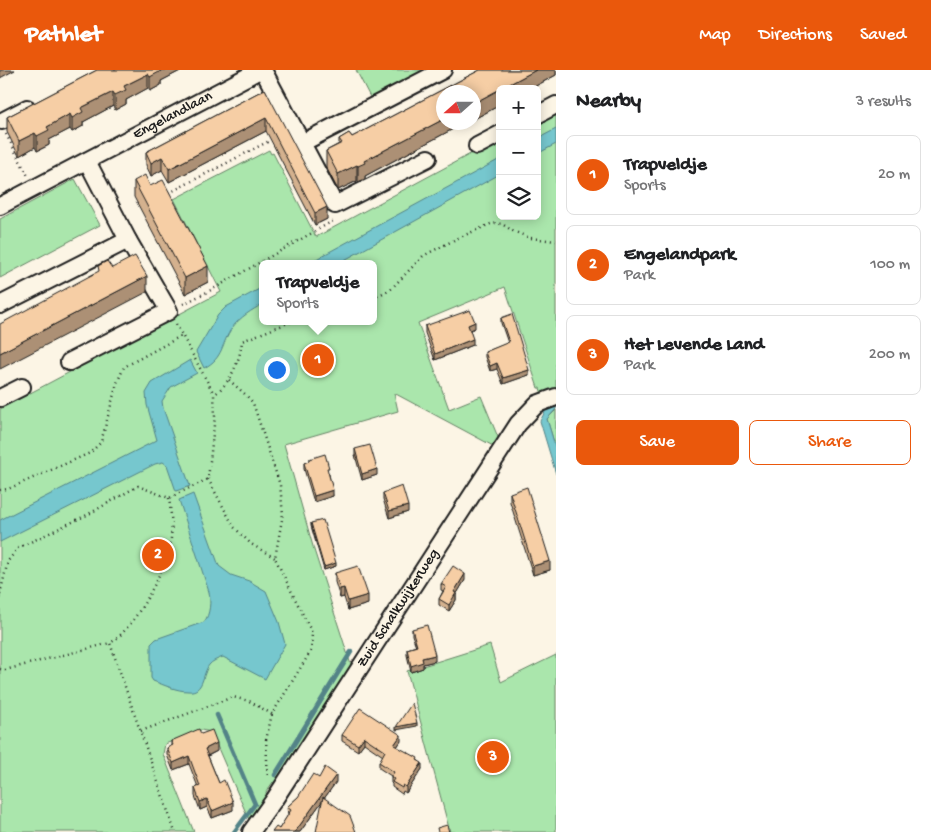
<!DOCTYPE html>
<meta charset="utf-8">
<style>
:root{--surface:#fff;--page:#f2f2f2;--text:#202124;--muted:#757577;--line:#e0e0e0;--accent:#ea580c}
body{margin:0;font-family:"Gochi Hand",sans-serif;background:var(--page);color:var(--text)}
.controls{position:absolute;right:15px;top:15px;display:grid;overflow:hidden;border-radius:8px;box-shadow:0 2px 12px #0003}
.controls button{width:45px;height:45px;display:grid;place-items:center;padding:0;border:0;border-bottom:1px solid var(--line);background:var(--surface);color:var(--text);font:25px sans-serif}
.compass{position:absolute;left:436px;top:15px;width:45px;height:45px;border-radius:50%;background:var(--surface);box-shadow:0 2px 12px #0003;rotate:249deg}
.you{position:absolute;left:276px;top:299px;width:18px;height:18px;margin:-12px;border:4px solid #fff;border-radius:50%;background:#1a73e8;box-shadow:0 0 0 8px #1a73e833}
.badge{display:grid;place-items:center;width:32px;height:32px;border-radius:50%;background:var(--accent);color:#fff;font-size:16px;font-weight:700}
.pin{position:absolute;translate:-50% -50%;border:2px solid #fff;box-shadow:0 1px 5px #0006}
.popup{position:absolute;left:259px;top:190px;width:118px;height:65px;box-sizing:border-box;display:grid;place-content:center;border-radius:8px;background:var(--surface);filter:drop-shadow(0 1px 4px #0005);font-size:16px;white-space:nowrap;color:var(--muted)}
.popup b{font-size:19px;color:var(--text)}
.popup::after{content:'';position:absolute;left:50%;top:100%;margin-left:-10px;border:10px solid transparent;border-top-color:var(--surface)}
.list{margin:0;padding:0;list-style:none}
h2{display:flex;justify-content:space-between;align-items:center;height:65px;margin:0;padding:0 20px;font-size:21px}
h2 small{font-size:16px;font-weight:400;color:var(--muted)}
.list li{display:grid;grid-template-columns:32px 1fr auto;gap:15px;align-items:center;box-sizing:border-box;height:80px;margin:0 10px 10px;padding:0 10px;border:1px solid var(--line);border-radius:8px}
.list b{display:block;font-size:19px;white-space:nowrap}
.list p{margin:0;font-size:16px;white-space:nowrap;color:var(--muted)}
.list em{font-size:16px;font-style:normal;color:var(--muted)}
.actions{display:flex;gap:10px;padding:15px 20px}
.actions a{flex:1;padding:11px 0;border:1px solid var(--accent);border-radius:8px;text-align:center;font-size:18px;color:var(--accent)}
.actions .main{background:var(--accent);color:#fff}
.icon{flex:none;width:28px;height:28px;fill:none;stroke:currentColor;stroke-width:2;stroke-linecap:round;stroke-linejoin:round}
.map{position:relative;flex:none;width:556px;height:762px;overflow:hidden}
header{display:flex;align-items:center;gap:30px;box-sizing:border-box;height:70px;padding:0 25px;background:var(--accent);color:#fff}
header strong{font-size:24px}
nav{display:flex;gap:28px;margin-inline-start:auto;font-size:18px}
main{display:flex}
aside{flex:1;background:var(--surface)}
.map>svg:first-child{display:block}
.green{fill:#aae6ac;stroke:#638164;fill-rule:evenodd}
.water{fill:#76c7ce;stroke:#528387}
.lines{fill:none;stroke-linecap:round;stroke-linejoin:round}
.stream{stroke:#528387;stroke-width:4.5}
.minor-casing{stroke:#1c1c1c;stroke-width:20}
.path{stroke:#1c1c1c;stroke-width:2.5;stroke-dasharray:1 4;stroke-linecap:butt}
.minor{stroke:#fcf5e5;stroke-width:16}
.wall{fill:#d4b18e;stroke:#1c1c1c}
.shaded-wall{fill:#ac9074;stroke:#1c1c1c}
.building{fill:#f6cea5;stroke:#1c1c1c}
.labels{text-anchor:middle;dominant-baseline:central;stroke-width:5;stroke-linejoin:round;paint-order:stroke}
.street-label{font-size:15px;fill:#1c1c1c;stroke:#fcf5e5}
</style>
<header>
<strong>Pathlet</strong>
<nav><a>Map</a><a>Directions</a><a>Saved</a></nav>
</header>
<main>
<div class="map">
<svg width="556" height="762" viewBox="0 0 556 762">
<rect width="100%" height="100%" fill="#fcf5e5"/>
<filter id="ink" filterUnits="userSpaceOnUse"><feTurbulence type="fractalNoise" baseFrequency=".02" numOctaves="2"/><feDisplacementMap in="SourceGraphic" scale="10" xChannelSelector="R" yChannelSelector="G"/><feConvolveMatrix kernelMatrix="1 2 1 2 8 2 1 2 1" color-interpolation-filters="sRGB"/></filter>
<g filter="url(#ink)">
<g class="green">
<path d="M 356,0 L 430,0 L 372,31 Z"/>
<path d="M 556,38 L 556,321 L 543,327 L 540,318 L 538,318 L 505,217 L 418,253 L 449,339 L 481,326 L 500,372 L 495,377 L 394,323 L 398,341 L 284,374 L 314,480 L 351,595 L 348,599 L 349,602 L 274,716 L 273,712 L 266,722 L 267,728 L 250,752 L 211,662 L 201,660 L 165,674 L 163,684 L 194,762 L 0,762 L 0,339 L 221,222 L 174,129 L 269,80 L 271,84 L 273,83 L 316,167 L 500,68 L 500,146 L 537,146 L 537,48 ZM 263,194 L 373,194 L 373,251 L 263,251 Z"/>
<path d="M 75,109 L 100,155 L 0,208 L 0,149 Z"/>
<path d="M 556,340 L 556,379 L 547,349 Z"/>
<path d="M 490,575 L 501,612 L 556,585 L 556,762 L 450,762 L 407,601 Z"/>
</g>
<g class="water">
<path d="M 556,59 L 556,74 L 537,84 L 537,69 Z"/>
<path d="M 500,89 L 500,104 L 350,187 L 337,194 L 307,194 Z"/>
<path d="M 263,217 L 263,234 C 252,240 240,247 232,258 C 221,273 224,288 204,298 L 196,282 L 218,245 L 226,237 Z"/>
<path d="M 190,290 L 197,303 L 171,317 L 162,331 L 163,338 L 190,416 L 176,421 L 167,395 L 163,392 L 155,394 L 0,472 L 0,450 L 157,370 L 147,335 L 146,323 L 152,313 Z"/>
<path d="M 556,334 L 556,339 L 547,349 L 556,379 L 556,404 L 540,351 L 547,338 Z"/>
<path d="M 193,424 L 219,496 L 231,505 L 249,511 L 266,521 L 279,552 L 285,574 L 265,609 L 223,587 C 218,589 212,591 209,595 C 202,604 204,623 188,621 C 177,621 164,615 153,611 L 151,608 L 151,574 L 156,569 L 204,552 C 210,545 211,531 209,522 L 179,430 Z"/>
</g>
<g class="lines">
<g class="stream">
<path d="M 217,645 L 255,734 L 234,762"/>
<path d="M 275,705 L 351,582"/>
</g>
<defs>
<g id="minor">
<path d="M 263,0 L 335,135 L 428,88"/>
<path d="M 537,45 L 556,35"/>
<path d="M 2,51 L 27,38"/>
<path d="M 302,73 L 443,0"/>
<path d="M 477,76 L 500,64"/>
<path id="s1" d="M 0,136 L 260,0"/>
<path d="M 0,235 L 128,170"/>
<path d="M 69,292 L 169,241 L 128,170 L 87,91"/>
<path d="M 0,328 L 22,317"/>
<path id="s2" d="M 251,762 L 274,730 L 518,354 L 537,334 L 556,327"/>
</g>
</defs>
<use href="#minor" class="minor-casing"/>
<g class="path">
<path d="M 6,64 L 28,106"/>
<path d="M 169,123 L 273,69"/>
<path d="M 373,228 L 391,219 L 423,186 L 458,168 L 493,153 L 502,154 L 513,161 L 530,168 L 556,171"/>
<path d="M 183,234 L 213,219 L 333,151"/>
<path d="M 176,254 L 214,324"/>
<path d="M 229,310 L 246,325 L 253,333 L 280,415 L 283,444 L 275,488 L 312,563 L 311,581 L 272,644 L 266,670 L 268,709"/>
<path d="M 208,409 L 234,457 L 251,474 L 275,488"/>
<path d="M 0,420 L 8,419 L 90,383 L 101,372 L 117,313 L 124,297 L 181,266"/>
<path d="M 169,428 C 171,443 173,459 170,475 C 165,500 133,561 110,573 L 175,762"/>
<path d="M 0,524 L 8,491 L 18,478 L 87,445 L 138,416 L 169,428 L 208,409 L 215,346 L 214,325 C 231,312 240,291 242,271 L 293,251"/>
<path d="M 0,599 L 5,600 L 110,573"/>
<path d="M 141,661 L 233,627 L 249,631 L 272,644"/>
</g>
<use href="#minor" class="minor"/>
</g>
<g class="wall">
<path d="M 97,0 L 182,0 L 161,11 L 161,15 L 150,21 L 148,18 L 126,30 L 126,34 L 115,40 L 113,36 L 83,52 L 83,56 L 72,62 L 70,59 L 49,70 L 49,75 L 37,81 L 35,77 L 19,86 L 7,62 L 7,47 Z"/>
<path d="M 480,0 L 556,0 L 556,5 L 530,19 L 500,19 L 500,35 L 474,49 L 474,22 L 444,22 L 444,52 L 466,52 L 365,106 L 365,109 L 358,112 L 357,111 L 338,120 L 326,97 L 326,81 L 339,74 L 339,69 L 349,63 L 352,67 Z"/>
<path d="M 265,19 L 327,149 L 315,155 L 266,61 L 169,112 L 162,100 L 151,106 L 146,95 L 146,82 Z"/>
<path d="M 134,111 L 150,116 L 208,212 L 185,224 L 134,127 Z"/>
<path d="M 501,248 L 529,305 L 503,314 L 497,299 L 490,301 L 485,287 L 485,282 L 508,273 L 501,253 Z"/>
<path d="M 425,256 L 475,258 L 470,260 L 473,275 L 435,290 L 425,263 Z"/>
<path d="M 355,379 L 377,405 L 362,410 L 355,385 Z"/>
<path d="M 309,389 L 329,404 L 333,426 L 314,432 L 304,399 L 304,393 L 309,391 Z"/>
<path d="M 383,423 L 408,442 L 389,448 L 383,429 Z"/>
<path d="M 510,423 L 550,500 L 533,505 L 510,432 Z"/>
<path d="M 311,453 L 336,496 L 324,500 L 311,456 Z"/>
<path d="M 335,503 L 368,534 L 348,540 L 344,527 L 340,528 L 335,512 Z"/>
<path d="M 465,510 L 456,525 L 456,530 L 449,541 L 439,535 L 439,529 L 443,521 L 441,520 L 441,514 Z"/>
<path d="M 412,559 L 435,591 L 423,594 L 423,598 L 411,602 L 407,585 L 407,579 L 416,576 L 412,565 Z"/>
<path d="M 201,664 L 217,681 L 208,686 L 219,713 L 233,740 L 212,748 L 207,737 L 200,740 L 195,726 L 195,718 L 198,717 L 189,694 L 173,700 L 167,685 L 167,678 L 171,676 L 171,671 Z"/>
<path d="M 342,665 L 401,671 L 397,677 L 418,690 L 422,699 L 406,723 L 403,721 L 402,724 L 392,717 L 392,714 L 391,713 L 391,706 L 379,698 L 379,692 L 383,686 L 364,673 L 358,681 L 342,671 Z"/>
<path d="M 319,708 L 336,712 L 300,762 L 272,762 L 279,759 L 288,745 L 287,737 Z"/>
</g>
<g class="shaded-wall">
<path d="M 0,0 L 15,0 L 0,8 Z"/>
<path d="M 159,0 L 182,0 L 161,11 L 161,15 L 150,21 L 150,7 Z"/>
<path d="M 536,0 L 556,0 L 556,5 L 530,19 L 500,19 Z"/>
<path d="M 148,4 L 148,18 L 126,30 L 126,34 L 115,40 L 115,25 L 124,16 Z"/>
<path d="M 500,19 L 500,35 L 474,49 L 474,33 Z"/>
<path d="M 113,22 L 113,36 L 83,52 L 83,56 L 72,62 L 72,48 L 81,38 Z"/>
<path d="M 70,44 L 70,59 L 49,70 L 49,75 L 37,81 L 37,66 L 47,57 Z"/>
<path d="M 266,48 L 266,61 L 169,112 L 169,99 Z"/>
<path d="M 444,49 L 444,52 L 466,52 L 365,106 L 365,109 L 358,112 L 358,96 L 364,91 Z"/>
<path d="M 35,63 L 35,77 L 19,86 L 19,71 Z"/>
<path d="M 162,87 L 162,100 L 151,106 L 151,93 Z"/>
<path d="M 357,95 L 357,111 L 338,120 L 338,104 Z"/>
<path d="M 327,137 L 327,149 L 315,155 L 315,143 Z"/>
<path d="M 208,196 L 208,212 L 185,224 L 185,208 Z"/>
<path d="M 147,206 L 147,222 L 0,299 L 0,283 Z"/>
<path d="M 475,252 L 475,258 L 468,261 L 468,255 Z"/>
<path d="M 473,269 L 473,275 L 435,290 L 435,284 Z"/>
<path d="M 497,293 L 497,299 L 490,301 L 490,296 Z"/>
<path d="M 529,300 L 529,305 L 503,314 L 503,308 Z"/>
<path d="M 377,399 L 377,405 L 362,410 L 362,404 Z"/>
<path d="M 333,420 L 333,426 L 314,432 L 314,426 Z"/>
<path d="M 408,436 L 408,442 L 389,448 L 389,441 Z"/>
<path d="M 550,491 L 550,500 L 533,505 L 533,496 Z"/>
<path d="M 336,493 L 336,496 L 324,500 L 324,497 Z"/>
<path d="M 465,504 L 465,510 L 456,525 L 456,530 L 449,541 L 449,535 L 454,522 Z"/>
<path d="M 344,518 L 344,527 L 340,528 L 340,519 Z"/>
<path d="M 368,525 L 368,534 L 348,540 L 348,531 Z"/>
<path d="M 435,585 L 435,591 L 423,594 L 423,598 L 411,602 L 411,596 L 422,588 Z"/>
<path d="M 417,653 L 417,656 L 396,660 L 396,657 Z"/>
<path d="M 401,665 L 401,671 L 394,681 L 394,675 Z"/>
<path d="M 364,667 L 364,673 L 358,681 L 358,675 Z"/>
<path d="M 217,673 L 217,681 L 205,687 L 205,679 Z"/>
<path d="M 189,686 L 189,694 L 173,700 L 173,693 Z"/>
<path d="M 422,693 L 422,699 L 406,723 L 406,717 Z"/>
<path d="M 336,705 L 336,712 L 300,762 L 295,762 Z"/>
<path d="M 207,729 L 207,737 L 200,740 L 200,732 Z"/>
<path d="M 233,732 L 233,740 L 212,748 L 212,741 Z"/>
</g>
<g class="building">
<path d="M 97,0 L 161,0 L 161,1 L 150,7 L 148,4 L 124,16 L 126,20 L 115,25 L 113,22 L 81,38 L 83,42 L 72,48 L 70,44 L 47,57 L 49,60 L 37,66 L 35,63 L 19,71 L 7,47 Z"/>
<path d="M 480,0 L 536,0 L 474,33 L 474,22 L 444,22 L 444,49 L 364,91 L 365,93 L 358,96 L 357,95 L 338,104 L 326,81 L 342,73 L 339,69 L 349,63 L 352,67 Z"/>
<path d="M 265,19 L 327,137 L 315,143 L 266,48 L 169,99 L 162,87 L 151,93 L 146,82 Z"/>
<path d="M 145,105 L 150,116 L 163,110 L 208,196 L 185,208 L 134,111 Z"/>
<path d="M 135,186 L 147,206 L 0,283 L 0,254 L 99,201 L 98,196 L 107,191 L 112,198 Z"/>
<path d="M 470,240 L 475,252 L 468,255 L 473,269 L 435,284 L 425,256 Z"/>
<path d="M 512,244 L 529,300 L 503,308 L 497,293 L 490,296 L 485,282 L 509,272 L 501,248 Z"/>
<path d="M 370,375 L 377,399 L 362,404 L 355,379 Z"/>
<path d="M 325,384 L 329,398 L 327,398 L 333,420 L 314,426 L 304,393 L 309,391 L 309,389 Z"/>
<path d="M 402,416 L 408,436 L 389,441 L 383,423 Z"/>
<path d="M 527,417 L 550,491 L 533,496 L 510,423 Z"/>
<path d="M 323,450 L 336,493 L 324,497 L 311,453 Z"/>
<path d="M 358,496 L 368,525 L 348,531 L 344,518 L 340,519 L 335,503 Z"/>
<path d="M 453,496 L 465,504 L 454,522 L 456,523 L 449,535 L 439,529 L 446,517 L 441,514 Z"/>
<path d="M 427,555 L 435,585 L 422,588 L 423,592 L 411,596 L 407,579 L 417,576 L 412,559 Z"/>
<path d="M 412,633 L 417,653 L 396,657 Z"/>
<path d="M 360,638 L 401,665 L 394,675 L 418,688 L 417,690 L 422,693 L 406,717 L 403,715 L 402,718 L 392,712 L 394,709 L 391,707 L 394,702 L 379,692 L 385,681 L 364,667 L 358,675 L 342,665 Z"/>
<path d="M 199,659 L 201,664 L 212,660 L 217,673 L 205,679 L 219,713 L 224,710 L 233,732 L 212,741 L 207,729 L 200,732 L 195,718 L 200,716 L 189,686 L 173,693 L 167,678 L 173,675 L 171,671 Z"/>
<path d="M 325,697 L 336,705 L 295,762 L 272,762 L 276,757 L 279,759 L 291,740 L 287,737 L 298,727 L 313,704 L 319,708 Z"/>
<path d="M 323,727 L 350,746 L 356,762 L 316,762 Z"/>
<path d="M 447,755 L 449,762 L 438,762 L 437,758 Z"/>
</g>
</g>
<g class="labels">
<g class="street-label">
<text stroke="none"><textPath href="#s1" startOffset="195">Engelandlaan</textPath></text>
<text stroke="none"><textPath href="#s2" startOffset="268">Zuid Schalkwijkerweg</textPath></text>
</g>
</g>
</svg>
<div class="controls">
<button>+</button>
<button>−</button>
<button><svg class="icon" aria-label="layers" viewBox="0 0 24 24"><path d="M12 4l9 5-9 5-9-5zM3 14l9 5 9-5"/></svg></button>
</div>
<svg class="compass" viewBox="-18 -18 36 36"><path d="M0-13l5 13h-10z" fill="#e53935"/><path d="M0 13l5-13h-10z" fill="#757577"/></svg>
<div class="you"></div>
<div class="pin badge" style="left:318px;top:290px">1</div>
<div class="popup"><b>Trapveldje</b>Sports</div>
<div class="pin badge" style="left:158px;top:485px">2</div>
<div class="pin badge" style="left:493px;top:687px">3</div>
</div>
<aside>
<h2>Nearby<small>3 results</small></h2>
<ul class="list">
<li><span class="badge">1</span><div><b>Trapveldje</b><p>Sports</p></div><em>20 m</em></li>
<li><span class="badge">2</span><div><b>Engelandpark</b><p>Park</p></div><em>100 m</em></li>
<li><span class="badge">3</span><div><b>Het Levende Land</b><p>Park</p></div><em>200 m</em></li>
</ul>
<div class="actions"><a class="main">Save</a><a>Share</a></div>
</aside>
</main>
